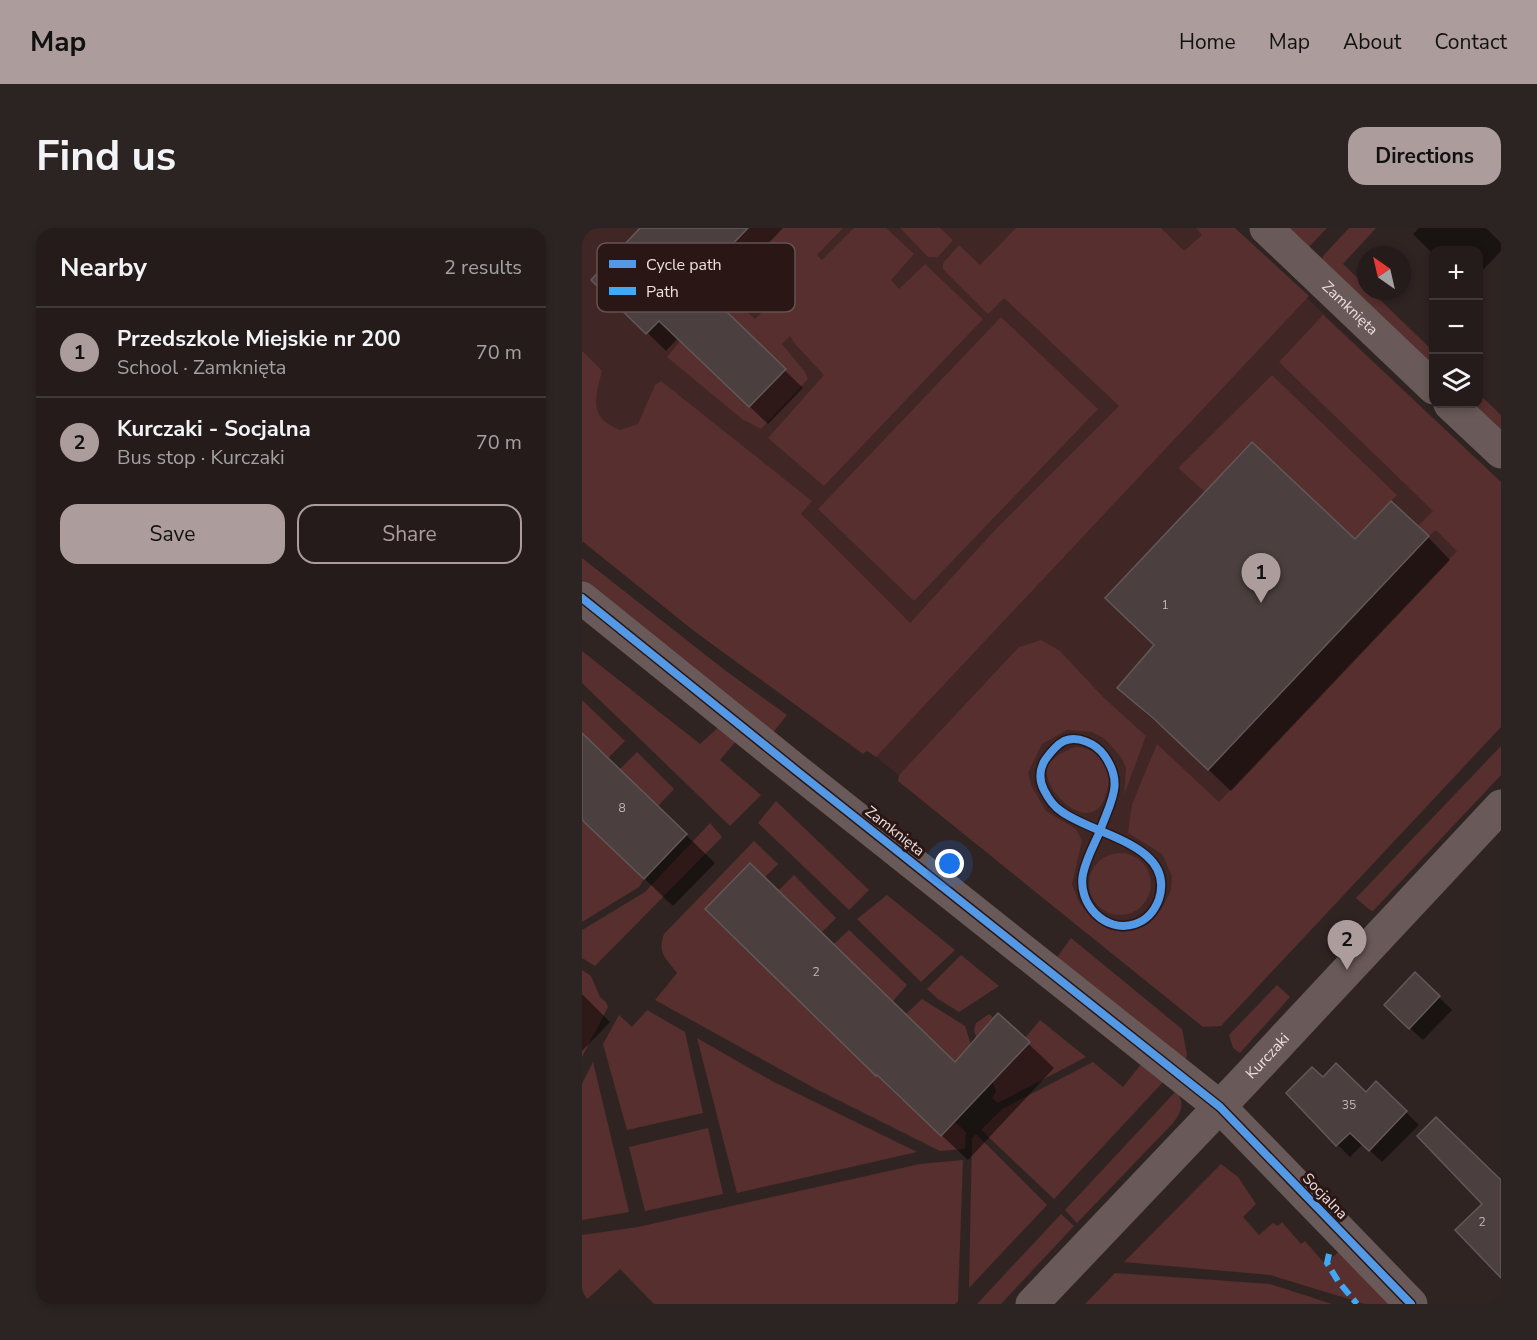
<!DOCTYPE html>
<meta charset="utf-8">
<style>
:root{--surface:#241b1a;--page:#2c2423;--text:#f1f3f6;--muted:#a3a1a2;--line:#413939;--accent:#ac9d9c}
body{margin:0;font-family:"Nunito Sans",sans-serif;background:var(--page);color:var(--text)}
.controls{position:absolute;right:18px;top:18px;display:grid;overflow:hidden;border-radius:12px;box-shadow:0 3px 9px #0003}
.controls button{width:54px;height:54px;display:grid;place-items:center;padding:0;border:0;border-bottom:2px solid var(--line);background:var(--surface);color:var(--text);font:30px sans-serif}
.compass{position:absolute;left:775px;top:18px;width:54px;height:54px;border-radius:50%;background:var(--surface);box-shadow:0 3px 9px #0003;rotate:326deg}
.you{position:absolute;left:368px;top:636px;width:21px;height:21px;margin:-15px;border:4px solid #fff;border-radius:50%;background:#1a73e8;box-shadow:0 0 0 9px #1a73e833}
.badge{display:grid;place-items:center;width:39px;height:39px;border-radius:50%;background:var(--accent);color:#111;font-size:20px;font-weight:700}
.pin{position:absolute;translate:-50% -50px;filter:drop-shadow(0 2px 3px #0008)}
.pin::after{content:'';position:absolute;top:32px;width:21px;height:18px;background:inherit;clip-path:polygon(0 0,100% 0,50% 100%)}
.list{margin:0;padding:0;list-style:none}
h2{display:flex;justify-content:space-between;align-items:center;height:78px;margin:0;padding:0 24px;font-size:26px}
h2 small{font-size:20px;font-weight:400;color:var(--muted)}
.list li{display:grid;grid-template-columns:39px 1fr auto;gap:18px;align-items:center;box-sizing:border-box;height:90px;padding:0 24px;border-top:2px solid var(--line)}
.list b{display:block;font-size:22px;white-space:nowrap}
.list p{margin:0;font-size:20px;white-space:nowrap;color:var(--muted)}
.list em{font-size:20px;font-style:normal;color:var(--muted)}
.actions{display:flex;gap:12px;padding:18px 24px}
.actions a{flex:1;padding:14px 0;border:2px solid var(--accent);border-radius:18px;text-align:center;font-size:21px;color:var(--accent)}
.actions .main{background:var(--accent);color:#111}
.icon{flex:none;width:33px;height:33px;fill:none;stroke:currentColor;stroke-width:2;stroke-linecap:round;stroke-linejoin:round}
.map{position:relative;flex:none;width:919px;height:1076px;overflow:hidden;border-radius:18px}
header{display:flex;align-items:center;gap:36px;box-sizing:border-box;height:84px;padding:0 30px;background:var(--accent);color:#111}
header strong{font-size:28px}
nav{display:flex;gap:33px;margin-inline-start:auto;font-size:21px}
.intro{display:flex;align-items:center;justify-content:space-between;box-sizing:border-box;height:144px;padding:0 36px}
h1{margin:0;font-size:42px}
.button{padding:15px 27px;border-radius:18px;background:var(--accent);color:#111;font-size:21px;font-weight:700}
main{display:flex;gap:36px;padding:0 36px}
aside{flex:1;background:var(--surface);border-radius:18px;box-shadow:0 3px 9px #0003}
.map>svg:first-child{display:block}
.built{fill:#402625}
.green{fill:#562f2e}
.shadow{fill:#0007}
.building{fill:#4b403f;stroke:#635857;stroke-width:1.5}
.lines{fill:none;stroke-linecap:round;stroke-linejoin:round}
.minor{stroke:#695a59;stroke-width:33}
.tertiary{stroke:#695a59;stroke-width:33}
.quiet{stroke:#3fa9f5;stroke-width:6;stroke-dasharray:12 6;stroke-linecap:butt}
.cycleway-casing{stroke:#2a1615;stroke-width:11}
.cycleway{stroke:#5399e6;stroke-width:8}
.labels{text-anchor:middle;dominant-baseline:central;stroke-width:6;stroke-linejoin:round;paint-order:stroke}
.number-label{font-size:12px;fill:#c5b6b6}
.street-label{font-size:15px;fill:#eededd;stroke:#2a1615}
.key{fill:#2a1615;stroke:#655251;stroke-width:1.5}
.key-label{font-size:16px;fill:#eededd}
</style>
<header>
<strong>Map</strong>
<nav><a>Home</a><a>Map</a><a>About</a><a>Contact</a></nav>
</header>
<div class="intro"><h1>Find us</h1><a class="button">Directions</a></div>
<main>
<aside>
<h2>Nearby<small>2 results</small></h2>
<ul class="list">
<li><span class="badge">1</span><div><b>Przedszkole Miejskie nr 200</b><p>School · Zamknięta</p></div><em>70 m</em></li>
<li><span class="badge">2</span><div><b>Kurczaki - Socjalna</b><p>Bus stop · Kurczaki</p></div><em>70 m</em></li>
</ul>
<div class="actions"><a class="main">Save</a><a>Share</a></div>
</aside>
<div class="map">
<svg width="919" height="1076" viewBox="0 0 919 1076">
<rect width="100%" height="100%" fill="#302423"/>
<path class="built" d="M 0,0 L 651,0 L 919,254 L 627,797 L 294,529 L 6,311 L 0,305 Z"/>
<g class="green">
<path d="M 166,0 L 261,0 L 235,27 L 240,32 L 272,0 L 304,0 L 332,26 L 309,52 L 317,61 L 343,36 L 401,91 L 242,258 L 186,210 L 242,147 L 213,116 L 208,108 L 200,116 L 223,144 L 226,151 L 179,201 L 160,191 L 85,129 L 98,113 L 167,179 L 204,141 L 131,71 L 121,69 L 134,55 L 173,91 L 183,81 L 173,78 L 130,38 Z"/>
<path d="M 318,0 L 358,0 L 371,12 L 356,29 L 346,29 Z"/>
<path d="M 434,0 L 579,0 L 602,23 L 620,7 L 614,0 L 653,0 L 727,68 L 294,529 L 285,523 L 281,526 L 112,403 L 0,313 L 0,123 L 20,143 C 13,171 6,189 38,202 L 56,196 L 73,157 L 79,153 L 230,273 L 219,286 L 328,395 L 414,301 L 537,178 L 422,70 L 406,86 L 361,41 L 361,35 L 377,17 L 398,37 Z"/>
<path d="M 706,0 L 745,0 L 727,19 Z"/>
<path d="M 767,0 L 794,0 L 761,36 L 784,58 L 784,63 L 789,63 L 851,123 L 851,145 L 739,38 L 741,28 Z"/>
<path d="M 741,87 L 919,254 L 919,499 L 639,798 L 621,799 L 316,553 L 317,547 L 437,419 L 459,412 L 478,423 L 521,469 L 564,508 L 542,567 L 544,540 L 539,529 L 523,511 L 510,504 L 485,502 L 460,516 L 446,545 L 450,559 L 464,583 L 494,601 L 500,613 L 490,656 L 496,672 L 509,690 L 526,701 L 542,704 L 566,696 L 580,680 L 589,662 L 590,648 L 580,626 L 546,605 L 550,576 L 575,516 L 637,574 L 875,323 L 854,302 L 847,308 L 836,298 L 851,283 L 697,134 Z"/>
<path d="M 419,89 L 516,181 L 332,373 L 236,281 Z"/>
<path d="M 690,147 L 815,267 L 761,324 L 733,274 L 672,216 L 623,264 L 596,240 Z"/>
<path d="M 897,166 L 919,187 L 919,209 L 884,176 L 897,176 Z"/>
<path d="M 0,330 L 144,443 L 205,487 L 190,506 L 0,354 Z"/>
<path d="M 0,423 L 118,516 L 139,497 L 156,511 L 138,532 L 179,567 L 148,598 L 0,455 Z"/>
<path d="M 0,472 L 43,513 L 26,530 L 0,505 Z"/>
<path d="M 919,518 L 919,547 L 791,683 L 788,682 L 774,670 Z"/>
<path d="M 493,519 C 511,519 526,530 527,549 C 527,557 524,569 520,576 C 501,606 450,552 469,533 C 475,527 485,522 493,519 Z"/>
<path d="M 55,524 L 92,561 L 76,578 L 38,541 Z"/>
<path d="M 194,573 L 287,662 L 267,682 L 176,595 Z"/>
<path d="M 0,592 L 62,651 L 57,659 L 0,694 Z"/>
<path d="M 128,595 L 140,609 L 13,738 L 0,730 L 0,702 L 63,664 Z"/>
<path d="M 172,613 L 196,636 L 183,649 L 168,635 L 123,682 L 294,848 L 339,802 L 324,786 L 340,771 L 383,798 L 404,863 L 402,863 L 347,810 L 319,870 L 359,908 L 373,894 L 384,904 L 383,921 L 358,923 L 232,860 L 73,772 L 95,745 C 84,730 75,726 82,706 Z"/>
<circle cx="538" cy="656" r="31"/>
<path d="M 212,647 L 254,690 L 240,704 L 197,662 Z"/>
<path d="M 305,667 L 373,722 L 339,754 L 275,691 Z"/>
<path d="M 267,702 L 325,757 L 311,773 L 252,716 Z"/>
<path d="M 489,710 L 600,801 L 605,826 L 603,835 L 473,732 Z"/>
<path d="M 379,727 L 417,758 L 377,784 L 356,771 L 345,761 Z"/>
<path d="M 0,742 L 9,748 L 18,769 L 24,774 L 26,779 L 0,829 Z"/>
<path d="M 695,757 L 708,769 L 658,825 L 651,820 L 647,807 Z"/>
<path d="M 65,782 L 103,804 L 121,885 L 45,902 L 21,816 L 37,787 L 50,799 Z"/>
<path d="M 407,786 L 412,790 L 397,806 L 429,835 L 448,814 L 443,810 L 458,792 L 504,829 L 416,875 L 410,870 L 414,864 L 392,803 L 394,795 Z"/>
<path d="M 115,810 L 190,853 L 335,924 L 155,965 Z"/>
<path d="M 11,834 L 47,984 L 0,992 L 0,856 Z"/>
<path d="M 511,834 L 541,859 L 560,835 L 582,853 L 472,971 L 399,902 L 420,881 Z"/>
<path d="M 594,863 C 603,876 600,883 591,895 L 495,995 L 483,982 Z"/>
<path d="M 126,900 L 141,966 L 63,983 L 47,919 Z"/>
<path d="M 394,906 L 465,977 L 387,1060 L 390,910 Z"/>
<path d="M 381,932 L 376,1073 L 373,1076 L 72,1076 L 38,1041 L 0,1076 L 0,1007 L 56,999 L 338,936 Z"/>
<path d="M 639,936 L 656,949 L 674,976 L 661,989 L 677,1007 L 691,995 L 696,998 L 700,994 L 719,1016 L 723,1013 L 743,1036 L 760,1021 L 811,1076 L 783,1076 L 688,1047 L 542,1034 Z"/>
<path d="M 479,986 L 492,998 L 419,1076 L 395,1076 Z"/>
<path d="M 533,1045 L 688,1056 L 750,1076 L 503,1076 Z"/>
</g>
<g class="shadow">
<path d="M 60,0 L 201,0 L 131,73 L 221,160 L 186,196 L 96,110 L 84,123 L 11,51 Z"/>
<path d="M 837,0 L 904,0 L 919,15 L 919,23 L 897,46 L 897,22 L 852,22 L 852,27 L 831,6 Z"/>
<path d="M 846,309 L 868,332 L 649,563 L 595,512 L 560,482 L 537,459 L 574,418 L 773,313 Z"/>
<path d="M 0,507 L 133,635 L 91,678 L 0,591 Z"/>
<path d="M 150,707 L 373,836 L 416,787 L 472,840 L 386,932 L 321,871 L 320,872 Z"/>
<path d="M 833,746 L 870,782 L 841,812 L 817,790 Z"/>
<path d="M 0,766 L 28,794 L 0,823 Z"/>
<path d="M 741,851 L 784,866 L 794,855 L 837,897 L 800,934 L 781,916 L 768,929 L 755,916 Z"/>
</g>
<g class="building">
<path d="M 58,0 L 166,0 L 114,54 L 204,141 L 167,179 L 77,93 L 64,106 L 9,52 Z"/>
<path d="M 670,214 L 773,311 L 809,273 L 847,308 L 626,542 L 571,490 L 535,460 L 572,417 L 523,370 Z"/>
<path d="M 0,505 L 105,606 L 62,651 L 0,592 Z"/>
<path d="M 168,635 L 373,834 L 416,785 L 448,814 L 359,908 L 295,847 L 294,848 L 123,681 Z"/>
<path d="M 833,744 L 858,768 L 827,801 L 802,777 Z"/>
<path d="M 754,835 L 784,864 L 794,853 L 825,883 L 787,923 L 768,905 L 754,918 L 704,865 L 730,839 L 741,849 Z"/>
<path d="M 854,889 L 919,952 L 919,1050 L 873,1002 L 900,976 L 835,908 Z"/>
</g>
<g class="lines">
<g class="minor">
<path id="s1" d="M 684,0 L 852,160"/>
<path d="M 868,176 L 919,224"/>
<path d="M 0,370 L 216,544 L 638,879 L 829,1076"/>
</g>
<path class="tertiary" id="s2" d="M 450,1076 L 663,852 L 919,578"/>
<path class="quiet" d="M 747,1026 L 745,1035 L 756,1053 L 775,1076"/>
<defs>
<g id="cycleway">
<path d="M 0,370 L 216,544 L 638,879 L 829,1076"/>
<path d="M 518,603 C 512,617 504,631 501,646 C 495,675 523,706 553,696 C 565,692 573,682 577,671 C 594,616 510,607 479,583 C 471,578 466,570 462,562 C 457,552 457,542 463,532 C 468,525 474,517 482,513 C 496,507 514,516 522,527 C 543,556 528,574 518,603"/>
</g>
</defs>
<use href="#cycleway" class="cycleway-casing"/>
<use href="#cycleway" class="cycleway"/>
</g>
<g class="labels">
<g class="number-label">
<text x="583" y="377">1</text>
<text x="40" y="580">8</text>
<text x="234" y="744">2</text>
<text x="767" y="877">35</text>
<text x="900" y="994">2</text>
</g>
<g class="street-label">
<text stroke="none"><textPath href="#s1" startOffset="116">Zamknięta</textPath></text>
<text transform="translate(313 603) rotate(38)">Zamknięta</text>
<text stroke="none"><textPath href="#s2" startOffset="342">Kurczaki</textPath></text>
<text transform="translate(743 968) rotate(46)">Socjalna</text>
</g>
</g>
<rect x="15" y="15" width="198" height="69" rx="9" class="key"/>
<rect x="27" y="32" width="27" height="8" fill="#5399e6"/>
<rect x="27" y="59" width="27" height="8" fill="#3fa9f5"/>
<g class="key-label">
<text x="64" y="42">Cycle path</text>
<text x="64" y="69">Path</text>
</g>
</svg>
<div class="controls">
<button>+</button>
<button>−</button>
<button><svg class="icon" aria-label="layers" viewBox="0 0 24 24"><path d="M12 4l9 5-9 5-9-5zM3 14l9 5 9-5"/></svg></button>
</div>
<svg class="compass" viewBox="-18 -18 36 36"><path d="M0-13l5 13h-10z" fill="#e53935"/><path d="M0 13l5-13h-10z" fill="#a3a1a2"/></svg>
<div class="you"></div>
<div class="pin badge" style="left:679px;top:375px">1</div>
<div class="pin badge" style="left:765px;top:742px">2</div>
</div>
</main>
